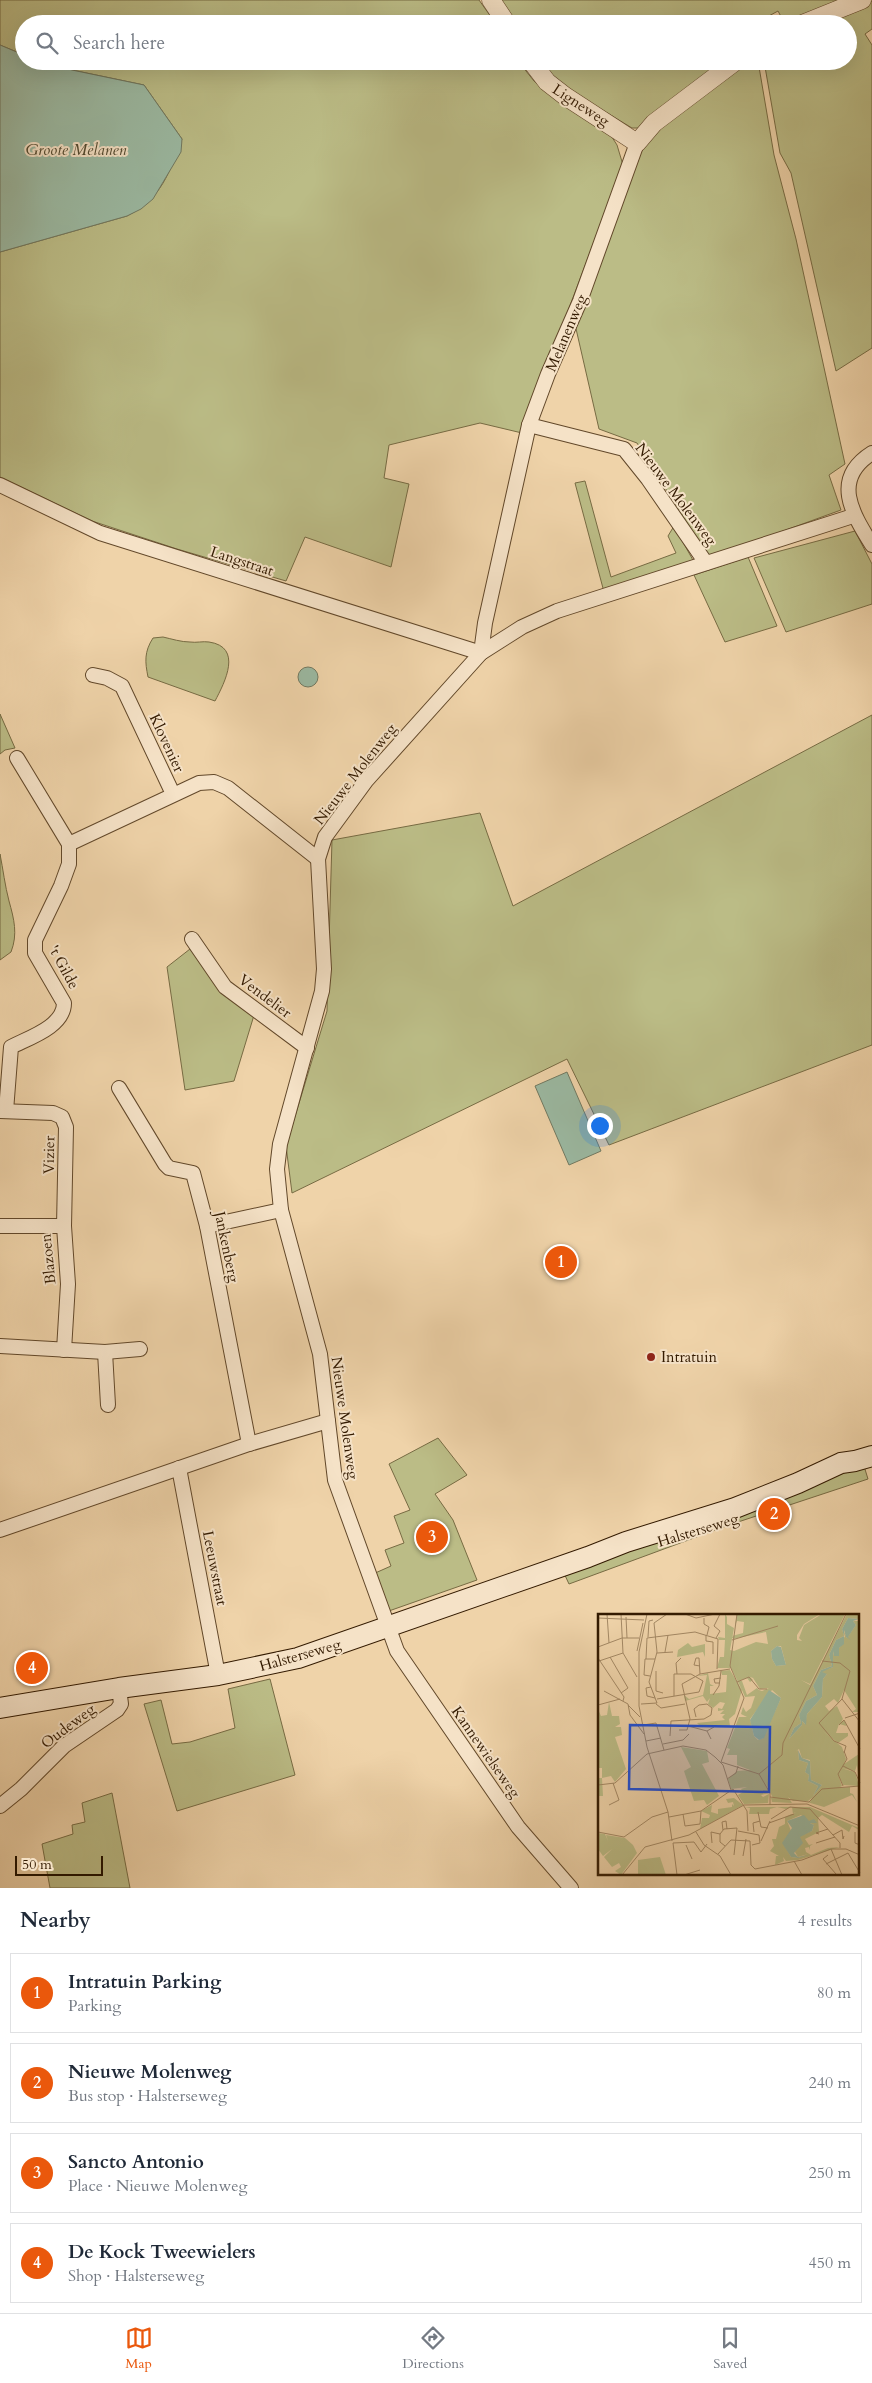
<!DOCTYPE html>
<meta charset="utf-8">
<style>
:root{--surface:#fff;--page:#f2f2f3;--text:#1f2937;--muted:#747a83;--line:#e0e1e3;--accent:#ea580c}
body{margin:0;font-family:Cardo,serif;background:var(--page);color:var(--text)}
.scale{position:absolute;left:15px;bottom:12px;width:88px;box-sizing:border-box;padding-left:5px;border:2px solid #331a00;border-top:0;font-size:14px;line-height:18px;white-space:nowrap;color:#331a00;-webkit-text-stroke:4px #f5e2c7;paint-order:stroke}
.you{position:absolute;left:599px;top:1125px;width:18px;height:18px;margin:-12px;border:4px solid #fff;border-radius:50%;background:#1a73e8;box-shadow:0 0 0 8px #1a73e833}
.badge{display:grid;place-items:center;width:32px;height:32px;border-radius:50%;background:var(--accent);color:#fff;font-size:16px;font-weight:700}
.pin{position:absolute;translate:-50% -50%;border:2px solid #fff;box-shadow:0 1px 5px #0006}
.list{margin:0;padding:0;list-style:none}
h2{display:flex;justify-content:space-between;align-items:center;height:65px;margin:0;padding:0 20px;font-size:21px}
h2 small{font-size:16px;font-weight:400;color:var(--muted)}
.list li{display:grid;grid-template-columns:32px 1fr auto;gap:15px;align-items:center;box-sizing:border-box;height:80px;margin:0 10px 10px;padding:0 10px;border:1px solid var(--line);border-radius:0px}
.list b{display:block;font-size:19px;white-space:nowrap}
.list p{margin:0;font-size:16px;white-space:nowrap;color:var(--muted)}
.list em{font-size:16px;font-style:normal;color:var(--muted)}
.icon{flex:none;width:28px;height:28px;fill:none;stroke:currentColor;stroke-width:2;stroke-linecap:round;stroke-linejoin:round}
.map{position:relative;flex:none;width:872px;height:1888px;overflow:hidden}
.search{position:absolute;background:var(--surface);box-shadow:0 5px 20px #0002;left:15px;right:15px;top:15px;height:55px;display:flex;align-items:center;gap:12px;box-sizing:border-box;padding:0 18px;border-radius:28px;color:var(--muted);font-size:19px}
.sheet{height:425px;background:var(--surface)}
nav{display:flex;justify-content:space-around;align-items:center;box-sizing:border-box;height:70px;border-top:1px solid var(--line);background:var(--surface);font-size:14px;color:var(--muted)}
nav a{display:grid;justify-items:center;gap:2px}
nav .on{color:var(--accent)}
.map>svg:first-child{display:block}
.green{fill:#bbbc86;stroke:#776b43}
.water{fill:#9bb9a2;stroke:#717961}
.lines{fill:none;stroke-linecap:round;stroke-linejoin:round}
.minor-casing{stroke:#62482a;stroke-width:16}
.tertiary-casing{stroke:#62482a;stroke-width:19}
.secondary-casing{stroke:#331a00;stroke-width:22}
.minor{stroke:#f5e2c7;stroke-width:14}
.tertiary{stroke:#f5e2c7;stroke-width:18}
.secondary{stroke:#f5e2c7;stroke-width:20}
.poi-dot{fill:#8f2418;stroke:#f5e2c7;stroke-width:2}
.labels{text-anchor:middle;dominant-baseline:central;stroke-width:4;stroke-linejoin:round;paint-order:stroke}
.street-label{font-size:15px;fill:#331a00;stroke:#f5e2c7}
.poi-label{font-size:15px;fill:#331a00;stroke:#f5e2c7;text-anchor:start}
.water-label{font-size:16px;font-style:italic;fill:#524a31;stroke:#f5e2c7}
.inset-road{fill:none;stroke:#a48965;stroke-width:1}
.view{fill:#1d4ed8;fill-opacity:0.15;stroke:#1d4ed8;stroke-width:2.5}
.inset-edge{fill:none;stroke:#331a00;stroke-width:2.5}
</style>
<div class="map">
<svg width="872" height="1888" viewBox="0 0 872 1888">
<rect width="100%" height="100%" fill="#efd3a9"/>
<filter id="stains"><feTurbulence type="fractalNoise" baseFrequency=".004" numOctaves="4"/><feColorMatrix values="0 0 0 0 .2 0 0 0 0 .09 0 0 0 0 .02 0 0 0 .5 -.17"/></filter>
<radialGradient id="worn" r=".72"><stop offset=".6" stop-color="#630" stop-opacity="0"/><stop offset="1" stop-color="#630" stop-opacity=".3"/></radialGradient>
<g class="green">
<path d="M 0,0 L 479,0 L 496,24 L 24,24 L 24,55 L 0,45 Z"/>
<path d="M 495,0 L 838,0 L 785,24 L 778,11 L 767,17 L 770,24 L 511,24 Z"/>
<path d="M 872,1 L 872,29 L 865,34 L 872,45 L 872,348 L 836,371 L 791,173 L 780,153 L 764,61 L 848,61 L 848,24 L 812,24 Z"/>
<path d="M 43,61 L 518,61 L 534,81 L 555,99 L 610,134 L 617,145 L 623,165 L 522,433 L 480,423 L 389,445 L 384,478 L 409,484 L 391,567 L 305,537 L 286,581 L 177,549 L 92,521 L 0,477 L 0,252 L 127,216 C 162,198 169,173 182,139 L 144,85 L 72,70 Z"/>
<path d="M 536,61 L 727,61 L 641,128 L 632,128 L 571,91 Z"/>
<path d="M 743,61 L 758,61 L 774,155 L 796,239 L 845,464 L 829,475 L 841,510 L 709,558 L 637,443 L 599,429 L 574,320 L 645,139 Z"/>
<path d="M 585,481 L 611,577 L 676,553 L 668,536 L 674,526 L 694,562 L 604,592 L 575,483 Z"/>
<path d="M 855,531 L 872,564 L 872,604 L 786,632 L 754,558 Z"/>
<path d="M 748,557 L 777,626 L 725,642 L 694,575 Z"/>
<path d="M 163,637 C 172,639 181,642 190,642 C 196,643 203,641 209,642 C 243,647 225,682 215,701 L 148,677 C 145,662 144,652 153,638 Z"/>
<path d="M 0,714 L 15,748 L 5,750 L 0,754 Z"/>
<path d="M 872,715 L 872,1045 L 609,1145 L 567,1059 L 292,1193 L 286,1146 L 327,1011 L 332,840 L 480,813 L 513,906 Z"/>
<path d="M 0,854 C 3,869 5,886 9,901 C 14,919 18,934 11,952 L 0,960 Z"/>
<path d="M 190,949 L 218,987 L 255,1012 L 234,1081 L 185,1090 L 167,967 Z"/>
<path d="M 438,1438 L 467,1475 L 435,1494 L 453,1520 L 477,1580 L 386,1612 L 373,1574 L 391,1566 L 385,1550 L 404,1543 L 394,1516 L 410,1510 L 389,1464 Z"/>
<path d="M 864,1466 L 868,1479 L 729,1525 L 569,1584 L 563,1571 Z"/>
<path d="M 270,1679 L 295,1775 L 177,1811 L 144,1704 L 161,1700 L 172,1744 L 190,1742 L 235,1728 L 228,1689 Z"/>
<path d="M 112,1793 L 130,1888 L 50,1888 L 42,1844 L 73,1834 L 72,1825 L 85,1822 L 82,1803 Z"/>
</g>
<g class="water">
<path d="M 0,45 L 24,55 L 24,61 L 43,61 L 72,70 L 144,85 L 182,139 L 181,152 L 153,199 L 141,209 L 127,216 L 0,252 Z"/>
<circle cx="308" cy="677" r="10"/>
<path d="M 567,1072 L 601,1151 L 569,1165 L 535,1086 Z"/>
</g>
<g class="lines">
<defs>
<g id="minor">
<path d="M 529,425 L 624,449 L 648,479 L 706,563"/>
<path d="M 872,453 C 831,479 852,513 872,545"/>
<path d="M 0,485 L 100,533 L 481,653"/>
<path d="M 481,653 L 485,623 L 529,425 L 548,374 L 580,301 L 637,143"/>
<path d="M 93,675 L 107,678 L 122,686 L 173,794"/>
<path d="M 17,758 L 69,844 L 199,783 L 214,782 L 228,788 L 318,859"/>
<path d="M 192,939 L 225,987 L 307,1048"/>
<path d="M 119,1088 L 165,1164 L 169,1168 L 193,1173 L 207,1226 L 249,1444"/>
<path d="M 0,1111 L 53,1113 L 62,1117 L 66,1127 L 64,1226"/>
<path d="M 6,1111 L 11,1047 C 28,1038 64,1027 64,1003 L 35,953 L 35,940 L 61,886 L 69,864 L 69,844"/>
<path d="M 0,1226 L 64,1226 L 68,1284 L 64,1350"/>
<path d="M 207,1226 L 281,1210"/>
<path d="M 0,1346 L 105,1352 L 140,1349"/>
<path d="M 105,1352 L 108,1405"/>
<path d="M 179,1468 L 218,1675"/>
<path d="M 0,1530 L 249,1444 L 328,1421"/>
<path d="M 0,1806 L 21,1789 L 64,1746 L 117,1710 L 121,1704 L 119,1688"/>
<path d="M 571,1888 L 518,1827 L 397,1651 L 335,1480 L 320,1354 L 281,1210 L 277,1169 L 280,1144 L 322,991 L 324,969 L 318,859 L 325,837 L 366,781 L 481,653 L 522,627 L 557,611 L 853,516"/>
</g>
<g id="tertiary">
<path d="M 491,0 L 507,24"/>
<path d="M 802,24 L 862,0"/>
<path d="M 531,61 L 547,82 L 565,96 L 637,143 L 654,123 L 736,61"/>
</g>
<path id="secondary" d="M 0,1708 L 119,1688 L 218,1675 L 298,1658 L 588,1557 L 626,1542 L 735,1508 L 798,1483 L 841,1463 L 855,1461 L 872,1456"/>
</defs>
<use href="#minor" class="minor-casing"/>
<use href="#tertiary" class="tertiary-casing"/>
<use href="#secondary" class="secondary-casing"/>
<use href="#minor" class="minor"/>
<use href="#tertiary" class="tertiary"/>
<use href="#secondary" class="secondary"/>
</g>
<circle class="poi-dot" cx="651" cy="1357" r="5"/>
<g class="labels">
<g class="street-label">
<text transform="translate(581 105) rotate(33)">Ligneweg</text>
<text transform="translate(566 333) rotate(-67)">Melanenweg</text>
<text transform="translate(676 494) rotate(53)">Nieuwe Molenweg</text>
<text transform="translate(242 561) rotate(18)">Langstraat</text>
<text transform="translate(167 743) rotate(65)">Klovenier</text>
<text transform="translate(355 774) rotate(-52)">Nieuwe Molenweg</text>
<text transform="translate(64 967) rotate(62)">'t Gilde</text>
<text transform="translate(265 996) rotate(37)">Vendelier</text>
<text transform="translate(49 1155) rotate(-89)">Vizier</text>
<text transform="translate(227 1247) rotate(78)">Jankenberg</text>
<text transform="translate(48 1259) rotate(-96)">Blazoen</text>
<text transform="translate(345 1418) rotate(82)">Nieuwe Molenweg</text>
<text transform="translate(698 1530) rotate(-17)">Halsterseweg</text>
<text transform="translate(215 1568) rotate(79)">Leeuwstraat</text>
<text transform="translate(300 1655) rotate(-16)">Halsterseweg</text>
<text transform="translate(68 1726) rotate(-37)">Oudeweg</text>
<text transform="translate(486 1752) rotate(55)">Kannewielseweg</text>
</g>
<g class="poi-label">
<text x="661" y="1357">Intratuin</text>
</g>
<g class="water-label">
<text x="76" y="150">Groote Melanen</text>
</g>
</g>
<g transform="translate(598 1614)">
<rect width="261" height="261" fill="#efd3a9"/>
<path d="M 127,0 L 129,3 L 129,10 L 136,14 L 132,36 L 136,37 L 158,28 L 170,30 L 168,18 L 135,25 L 134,22 L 145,19 L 146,8 L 139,7 L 137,11 L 139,0 L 222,0 L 206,10 L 199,21 L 199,26 L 204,27 L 201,24 L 206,11 L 214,6 L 224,0 L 247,0 L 212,70 L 203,66 L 212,71 L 249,0 L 261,0 L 261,5 L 250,4 L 244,15 L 246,22 L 238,26 L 231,41 L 234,52 L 223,56 L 215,72 L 219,81 L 208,87 L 201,101 L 203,109 L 196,114 L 191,125 L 204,111 L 204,107 L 207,110 L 209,100 L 224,83 L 225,65 L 229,60 L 221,62 L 224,57 L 235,53 L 235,37 L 236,42 L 241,42 L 241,34 L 246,28 L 243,27 L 236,34 L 240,26 L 247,23 L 245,16 L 249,24 L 258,11 L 255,7 L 261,7 L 261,98 L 254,98 L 258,95 L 246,76 L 240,89 L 236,85 L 227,92 L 231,97 L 239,92 L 245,105 L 243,108 L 246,106 L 249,112 L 241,110 L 238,119 L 250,119 L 250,122 L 240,129 L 224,116 L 244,133 L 248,145 L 246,150 L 261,140 L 261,168 L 259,151 L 257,157 L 243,154 L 257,158 L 261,172 L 245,171 L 240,160 L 243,154 L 240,160 L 244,172 L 240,174 L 252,173 L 252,179 L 255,180 L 259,188 L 254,181 L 226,193 L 209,188 L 212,188 L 214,184 L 210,187 L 195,187 L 190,183 L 194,189 L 174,188 L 173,184 L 175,184 L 168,170 L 171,179 L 163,181 L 165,183 L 171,180 L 170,189 L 146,190 L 140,181 L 145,178 L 143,175 L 149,173 L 133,175 L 130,165 L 139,157 L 152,156 L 139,151 L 139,141 L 129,141 L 132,135 L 129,134 L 141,103 L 149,103 L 143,100 L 145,93 L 148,98 L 153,94 L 157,82 L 147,83 L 144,76 L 137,100 L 131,105 L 132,112 L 103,113 L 99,109 L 127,106 L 124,103 L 127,100 L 122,100 L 126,96 L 120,97 L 120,94 L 124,95 L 127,89 L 122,88 L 115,94 L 110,90 L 112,84 L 109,88 L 105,82 L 87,87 L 86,81 L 91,85 L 105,81 L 109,61 L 99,62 L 110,59 L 112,70 L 116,72 L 112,72 L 112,80 L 128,78 L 129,61 L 124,61 L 123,57 L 132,56 L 144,76 L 133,54 L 119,54 L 122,43 L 126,43 L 127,26 L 121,26 L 120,23 L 127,24 ZM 179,32 L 183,32 L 188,51 L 178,52 L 174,45 L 173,37 ZM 152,63 L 155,64 L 162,75 L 171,74 L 164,77 L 161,76 L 159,74 L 149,81 L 144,67 L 141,67 L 149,64 L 152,68 L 155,66 ZM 174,76 L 183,84 L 165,124 L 160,126 L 156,122 L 152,105 ZM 201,135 L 204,144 L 212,146 L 213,166 L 224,171 L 215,182 L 220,172 L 210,167 L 211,161 L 207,158 L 210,149 L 201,146 L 200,136 L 197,138 ZM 90,29 L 94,33 L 107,30 L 107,43 L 105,38 L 79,43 L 80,36 ZM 11,88 L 14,102 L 21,102 L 22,110 L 17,113 L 23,113 L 24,121 L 17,123 L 28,155 L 17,168 L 13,162 L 4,164 L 5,182 L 0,182 L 0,164 L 4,164 L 4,154 L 0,154 L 0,95 L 3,102 L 9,101 ZM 83,133 L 109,137 L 111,148 L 104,150 L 121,182 L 109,191 L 106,186 L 96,187 L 86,157 L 93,153 ZM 136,184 L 145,191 L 102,215 L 104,204 L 111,204 L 112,201 L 103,197 L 114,191 L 113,198 L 120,200 L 120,195 L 134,193 L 134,190 L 136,192 L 135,188 L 130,189 L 128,185 ZM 147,193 L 212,193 L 261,214 L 261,216 L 254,212 L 251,218 L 224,201 L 220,204 L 221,218 L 207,225 L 211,231 L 215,230 L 212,232 L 212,236 L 211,233 L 207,234 L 208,238 L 213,241 L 230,234 L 242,233 L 200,246 L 188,247 L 185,243 L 186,247 L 177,251 L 178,242 L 181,242 L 172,237 L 176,232 L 174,225 L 178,225 L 181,213 L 187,210 L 187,203 L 198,198 L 195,200 L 194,193 L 188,195 L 179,193 L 172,195 L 171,200 L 151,200 L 152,194 ZM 203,201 L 210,208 L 218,208 L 212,209 L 216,211 L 214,217 L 201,222 L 197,238 L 200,243 L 210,240 L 200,244 L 193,243 L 185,229 L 189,223 L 192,228 L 196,224 L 189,207 ZM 0,219 L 7,220 L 10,227 L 8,221 L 27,224 L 35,231 L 39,239 L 23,261 L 17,257 L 23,253 L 21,249 L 14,253 L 6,243 L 14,235 L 5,242 L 0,235 ZM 62,243 L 68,261 L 40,260 L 40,246 Z" fill="#bbbc86" fill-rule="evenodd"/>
<path d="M 250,4 L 261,5 L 255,7 L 258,11 L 250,23 L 253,26 L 248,23 L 246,16 L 246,30 L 241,34 L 241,42 L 236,42 L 235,37 L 235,53 L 224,58 L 229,60 L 225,65 L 224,83 L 209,100 L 208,111 L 204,107 L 204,111 L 191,125 L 196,114 L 203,109 L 201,101 L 208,87 L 219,81 L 215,72 L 223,56 L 234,52 L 231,41 L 238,26 L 246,22 L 244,15 ZM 179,32 L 183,33 L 188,51 L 178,52 L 174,45 L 173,37 ZM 171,76 L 183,84 L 166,124 L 161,126 L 156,122 L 152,106 ZM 200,136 L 204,144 L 212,147 L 213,166 L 224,171 L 215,182 L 220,172 L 210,167 L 211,161 L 207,158 L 210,149 L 201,146 ZM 206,201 L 211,207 L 216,205 L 219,209 L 212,209 L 216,211 L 214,217 L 202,223 L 205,229 L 196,239 L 200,243 L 210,241 L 200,244 L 193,243 L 184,229 L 194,214 L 189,207 Z" fill="#9bb9a2"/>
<path class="inset-road" d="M 9,0 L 11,29M 23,0 L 25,39 L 39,63M 49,0 L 41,38 L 41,92 L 49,133 L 70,198 L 74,227M 87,0 L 98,4 L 117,0M 28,3 L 29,24M 0,4 L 46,6M 106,4 L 106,10 L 111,13 L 109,21M 108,21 L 108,27 L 115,28 L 115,40M 50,23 L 51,7 L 55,6M 118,24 L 122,17 L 116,12 L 122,0M 134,26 L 180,12M 0,33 L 24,24 L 41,24M 39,37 L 45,9M 67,38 L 70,21M 59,39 L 75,38M 12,43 L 30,74 L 23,79M 0,44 L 26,83 L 25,87M 48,45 L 49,24 L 97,18 L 120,25 L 119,55M 1,47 L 25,39M 224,47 L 242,49 L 252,57 L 244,85 L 221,109 L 236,127 L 248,132 L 246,139M 102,52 L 96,51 L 98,44 L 101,44 L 102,60M 58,57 L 58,77 L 65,79M 79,60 L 78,49 L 83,44M 52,62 L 46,61 L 47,45 L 57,45M 139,68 L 151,63 L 161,75 L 169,75M 122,69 L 117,69 L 116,65 L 123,64M 53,73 L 48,74 L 49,82 L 57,84M 6,77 L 30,90 L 32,101 L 46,120M 115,81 L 121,72 L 123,57M 59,85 L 101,78 L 105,67 L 93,60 L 76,60 L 76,82M 244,85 L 262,108M 43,90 L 59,89 L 51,68 L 59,38 L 56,9 L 69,0M 58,90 L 63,94 L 87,90M 0,91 L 22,85M 30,91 L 42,103M 247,104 L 262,99M 92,105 L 84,70 L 102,60 L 132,55M 45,111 L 58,109 L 66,136M 241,111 L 246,106 L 262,135M 90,112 L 109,117M 81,116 L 89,116 L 92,105M 72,122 L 73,107 L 106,105 L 113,101 L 114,94 L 109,90 L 101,91 L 96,95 L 98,103M 113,125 L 109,117 L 116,113M 48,127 L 63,124M 65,130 L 85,126 L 91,120M 123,148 L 146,84 L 132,52 L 139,0M 123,148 L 161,160 L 172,179 L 172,191M 245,152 L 257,158 L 262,169M 161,160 L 184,141 L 185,129 L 248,0M 129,165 L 138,159 L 140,152M 0,171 L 17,169 L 49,140 L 85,132 L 108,136 L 117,143 L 125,151 L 133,176M 245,172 L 240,160 L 249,145 L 246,137M 172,183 L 211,188 L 224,175 L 262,172M 11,191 L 21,186 L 15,169M 160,198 L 163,213 L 170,214M 85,200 L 87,212 L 102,210 L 103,197M 71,203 L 103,197 L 135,175 L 149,197 L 150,217M 173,205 L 192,193 L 212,195 L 242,229 L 242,234M 171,209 L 196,200M 125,216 L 124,208 L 128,207 L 129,215M 140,217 L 161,221 L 162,229 L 154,231M 0,218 L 26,223 L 54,203 L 70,198M 98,218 L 106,231 L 122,242 L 133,261M 156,218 L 155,209 L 162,207M 257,218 L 257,229 L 262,231M 221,220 L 218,219 L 230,215M 235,221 L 244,216 L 245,225 L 246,222M 163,227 L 172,207M 114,229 L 113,218 L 122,220M 218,229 L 237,223M 88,231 L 94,245M 127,232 L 122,228 L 122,220 L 126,215 L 139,214 L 136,241M 233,235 L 244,261M 120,240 L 133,226 L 152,227 L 153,251 L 157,255 L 204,246 L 233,235 L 248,235 L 262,241M 230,241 L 225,245 L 238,260M 145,242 L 148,225M 196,247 L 204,261M 228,250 L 250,239 L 262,259M 24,261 L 47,233 L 91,221 L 146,191 L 209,190 L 262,212M 79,261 L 75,229 L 96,228 L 103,238 L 109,230M 86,261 L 102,256"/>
<path class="view" d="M 32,111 L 172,113 L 171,178 L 31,175 Z"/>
<rect width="261" height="261" class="inset-edge"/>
</g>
<rect width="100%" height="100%" filter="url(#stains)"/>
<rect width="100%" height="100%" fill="url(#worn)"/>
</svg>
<div class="scale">50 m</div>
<div class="you"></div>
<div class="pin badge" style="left:561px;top:1262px">1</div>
<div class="pin badge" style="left:774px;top:1514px">2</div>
<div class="pin badge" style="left:432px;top:1537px">3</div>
<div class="pin badge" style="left:32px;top:1668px">4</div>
<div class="search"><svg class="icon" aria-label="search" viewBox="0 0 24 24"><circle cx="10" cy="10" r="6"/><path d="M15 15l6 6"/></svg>Search here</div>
</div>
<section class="sheet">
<h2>Nearby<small>4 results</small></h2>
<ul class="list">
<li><span class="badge">1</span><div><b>Intratuin Parking</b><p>Parking</p></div><em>80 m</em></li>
<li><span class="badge">2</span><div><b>Nieuwe Molenweg</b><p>Bus stop · Halsterseweg</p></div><em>240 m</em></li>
<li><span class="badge">3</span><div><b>Sancto Antonio</b><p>Place · Nieuwe Molenweg</p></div><em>250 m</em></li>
<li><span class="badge">4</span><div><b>De Kock Tweewielers</b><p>Shop · Halsterseweg</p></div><em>450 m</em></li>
</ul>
</section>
<nav>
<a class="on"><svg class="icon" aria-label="map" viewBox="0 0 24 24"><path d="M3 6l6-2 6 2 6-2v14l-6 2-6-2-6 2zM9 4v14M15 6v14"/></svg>Map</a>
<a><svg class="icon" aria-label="directions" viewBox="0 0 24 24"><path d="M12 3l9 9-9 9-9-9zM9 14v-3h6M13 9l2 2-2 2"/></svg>Directions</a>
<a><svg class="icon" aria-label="saved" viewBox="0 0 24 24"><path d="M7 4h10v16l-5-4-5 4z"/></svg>Saved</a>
</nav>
